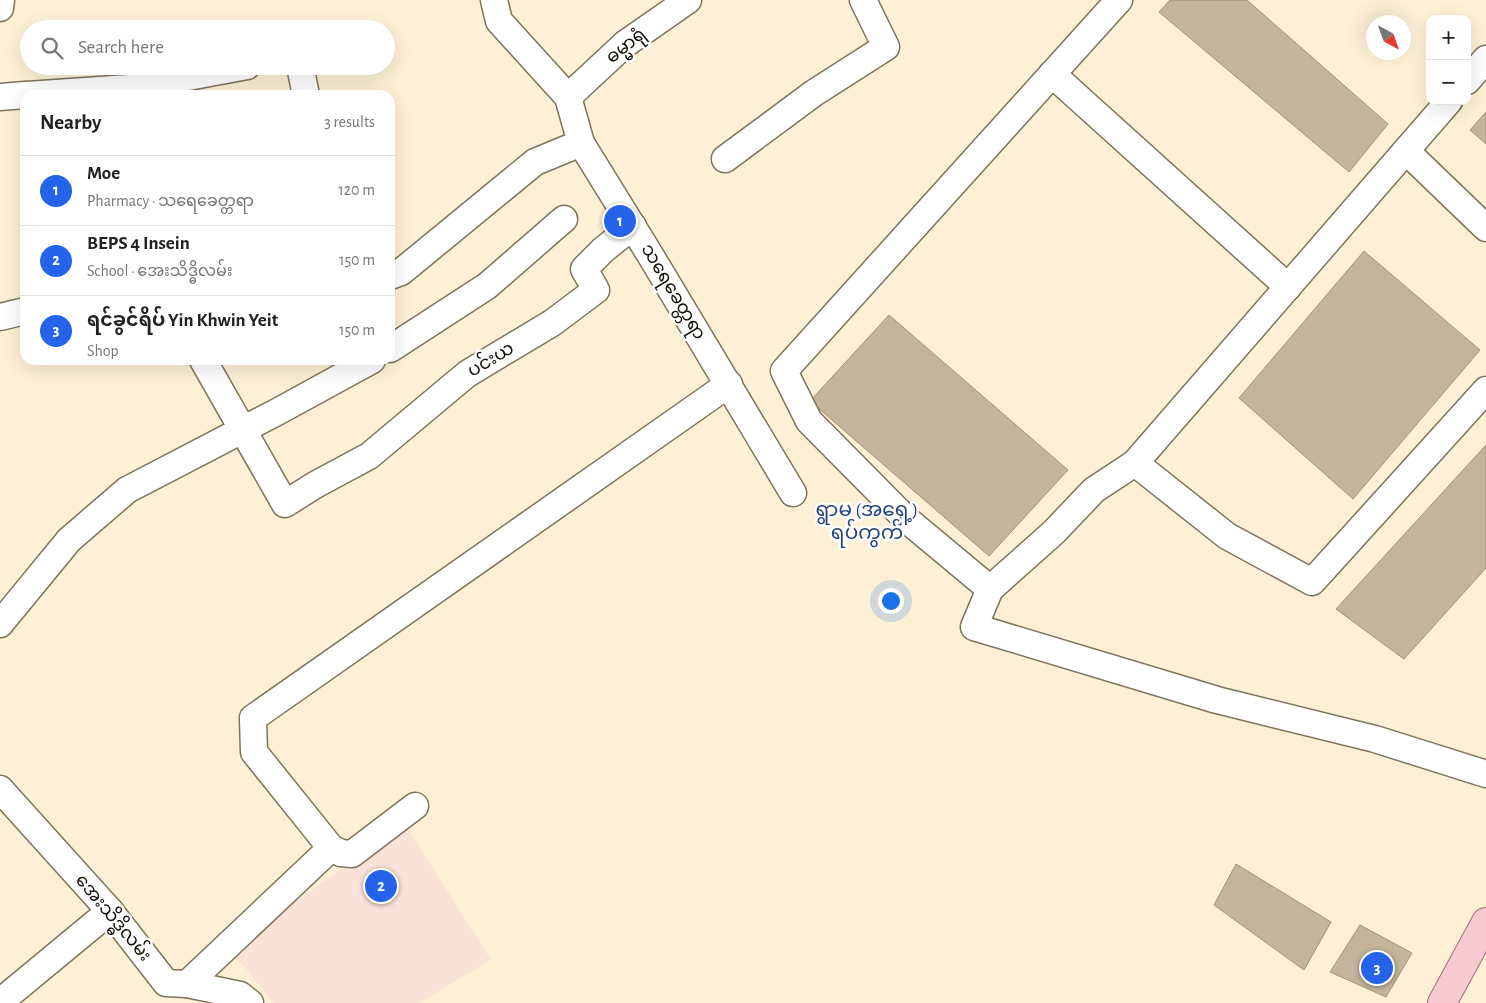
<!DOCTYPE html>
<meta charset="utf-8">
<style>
:root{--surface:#fff;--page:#f6f6f6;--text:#222;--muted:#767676;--line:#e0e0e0;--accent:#2563eb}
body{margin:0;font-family:"Alegreya Sans","Noto Sans Myanmar",sans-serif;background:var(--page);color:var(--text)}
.controls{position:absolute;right:15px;top:15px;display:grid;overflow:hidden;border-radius:10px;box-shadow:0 5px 20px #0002}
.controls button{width:45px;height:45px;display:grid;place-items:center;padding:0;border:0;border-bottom:1px solid var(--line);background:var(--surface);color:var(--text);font:25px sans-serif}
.compass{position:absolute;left:1366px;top:15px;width:45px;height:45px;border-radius:50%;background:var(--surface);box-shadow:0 5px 20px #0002;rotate:139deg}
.you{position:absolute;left:890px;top:600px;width:18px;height:18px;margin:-12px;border:4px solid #fff;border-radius:50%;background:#1a73e8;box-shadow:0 0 0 8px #1a73e833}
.badge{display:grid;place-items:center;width:32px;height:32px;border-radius:50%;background:var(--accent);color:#fff;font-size:16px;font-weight:700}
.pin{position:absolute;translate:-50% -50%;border:2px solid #fff;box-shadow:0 1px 5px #0006}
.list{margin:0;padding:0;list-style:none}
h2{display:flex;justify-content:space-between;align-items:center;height:65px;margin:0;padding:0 20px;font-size:21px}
h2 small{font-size:16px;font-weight:400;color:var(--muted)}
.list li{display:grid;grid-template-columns:32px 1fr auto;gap:15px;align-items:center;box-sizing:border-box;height:70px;padding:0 20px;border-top:1px solid var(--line)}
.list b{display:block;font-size:19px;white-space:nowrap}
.list p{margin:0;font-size:16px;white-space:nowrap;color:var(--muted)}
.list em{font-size:16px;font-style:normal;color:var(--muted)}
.icon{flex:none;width:28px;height:28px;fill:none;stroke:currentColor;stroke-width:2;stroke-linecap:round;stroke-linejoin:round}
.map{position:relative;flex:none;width:1486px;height:1003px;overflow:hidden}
.search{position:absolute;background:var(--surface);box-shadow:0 5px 20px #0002;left:20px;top:20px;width:375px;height:55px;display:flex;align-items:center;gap:12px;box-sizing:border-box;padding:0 18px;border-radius:28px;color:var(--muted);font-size:19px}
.panel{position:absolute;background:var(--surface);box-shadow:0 5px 20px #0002;left:20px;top:90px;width:375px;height:275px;border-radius:15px}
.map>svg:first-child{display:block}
.education{fill:#f9e2d7}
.building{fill:#c4b49c;stroke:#a2927b}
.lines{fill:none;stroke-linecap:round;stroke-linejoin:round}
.street-casing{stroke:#7f735b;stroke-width:29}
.primary-casing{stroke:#a36f76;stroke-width:30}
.street{stroke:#fff;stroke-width:26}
.primary{stroke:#f7c9d1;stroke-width:28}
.labels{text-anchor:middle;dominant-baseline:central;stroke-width:5;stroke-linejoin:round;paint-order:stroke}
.street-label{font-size:18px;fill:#0f0b04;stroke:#fefefe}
.quarter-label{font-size:20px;fill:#24437a;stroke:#fefefe}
</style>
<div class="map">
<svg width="1486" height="1003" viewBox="0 0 1486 1003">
<rect width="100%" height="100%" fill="#fdf0d5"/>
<path class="education" d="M 405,824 L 491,960 L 419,1003 L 273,1003 L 230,948 Z"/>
<g class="building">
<path d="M 1170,0 L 1247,0 L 1388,124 L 1349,172 L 1159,12 Z"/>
<path d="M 1486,112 L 1486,144 L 1470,130 Z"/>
<path d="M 1364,251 L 1480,350 L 1353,499 L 1239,398 Z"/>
<path d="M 889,315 L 1068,470 L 989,556 L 810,401 Z"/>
<path d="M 1486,445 L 1486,568 L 1404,659 L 1336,609 Z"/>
<path d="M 1236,864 L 1331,922 L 1304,970 L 1214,905 Z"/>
<path d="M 1360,925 L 1412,953 L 1386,997 L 1330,972 Z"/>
</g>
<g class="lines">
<defs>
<g id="street">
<path d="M 494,0 L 499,21 L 568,97 L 581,143 L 649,253 L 793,493"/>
<path d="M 0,8 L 1,0"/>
<path d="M 300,66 L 306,95"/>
<path d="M 1052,74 L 1288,287"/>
<path d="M 1467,81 L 1486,59"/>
<path d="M 27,95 L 129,88 L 247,66"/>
<path d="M 0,97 L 25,95"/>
<path d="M 568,97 L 625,44 L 688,0"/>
<path d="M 1406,151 L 1486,228"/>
<path d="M 725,159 L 814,93 L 886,47 L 863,0"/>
<path d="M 390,276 L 401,272 L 535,162 L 581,143"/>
<path d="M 0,317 L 25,311"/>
<path d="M 390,349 L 487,286 L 564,219"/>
<path d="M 203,360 L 285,504 L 315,485 L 369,456 L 467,374 L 552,323 L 596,290 L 584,269 L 603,250 L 633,226"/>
<path d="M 1486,390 L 1312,582 L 1227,536 L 1135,463 L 1094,490 L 1054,532 L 990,589 L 974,627 L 1217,700 L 1375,739 L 1486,774"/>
<path d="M 1135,463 L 1449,101"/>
<path d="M 990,589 L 906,519 L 809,421 L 784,371 L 1119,0"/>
<path d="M 0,624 L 69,540 L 127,490 L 277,412 L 372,360"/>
<path d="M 0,789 L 110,911 L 166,983 L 187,984 L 240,995 L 250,1003"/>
<path d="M 331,848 L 341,853 L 352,854 L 415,806"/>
<path d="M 187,984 L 331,848 L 254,752 L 253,718 L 729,384"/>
<path d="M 0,1002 L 110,911"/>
</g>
<path id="primary" d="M 1442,1003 L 1486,922"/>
</defs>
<use href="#street" class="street-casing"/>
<use href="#primary" class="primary-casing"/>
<use href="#street" class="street"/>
<use href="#primary" class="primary"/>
</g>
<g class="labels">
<g class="street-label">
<text transform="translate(626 46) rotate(-39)">ဓမ္မာရုံ</text>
<text transform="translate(673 292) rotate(59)">သရေခေတ္တရာ</text>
<text transform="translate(491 360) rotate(-31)">ပင်းယ</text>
<text transform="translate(113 918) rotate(50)">အေးသိဒ္ဓိလမ်း</text>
</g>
<g class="quarter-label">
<text x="867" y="510">ရွာမ (အရှေ့)<tspan x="867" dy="23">ရပ်ကွက်</tspan></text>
</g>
</g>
</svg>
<div class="controls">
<button>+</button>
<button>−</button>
</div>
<svg class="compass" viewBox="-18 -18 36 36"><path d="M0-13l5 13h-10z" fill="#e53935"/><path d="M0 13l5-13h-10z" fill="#767676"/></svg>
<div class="you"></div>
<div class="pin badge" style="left:620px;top:221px">1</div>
<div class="pin badge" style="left:381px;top:886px">2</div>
<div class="pin badge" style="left:1377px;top:968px">3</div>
<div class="search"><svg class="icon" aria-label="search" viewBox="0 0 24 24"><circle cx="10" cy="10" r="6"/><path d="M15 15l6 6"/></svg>Search here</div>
<section class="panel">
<h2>Nearby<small>3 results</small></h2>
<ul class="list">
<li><span class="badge">1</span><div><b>Moe</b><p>Pharmacy · သရေခေတ္တရာ</p></div><em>120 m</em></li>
<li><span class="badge">2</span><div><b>BEPS 4 Insein</b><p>School · အေးသိဒ္ဓိလမ်း</p></div><em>150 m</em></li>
<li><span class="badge">3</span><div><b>ရင်ခွင်ရိပ် Yin Khwin Yeit</b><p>Shop</p></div><em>150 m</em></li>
</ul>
</section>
</div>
